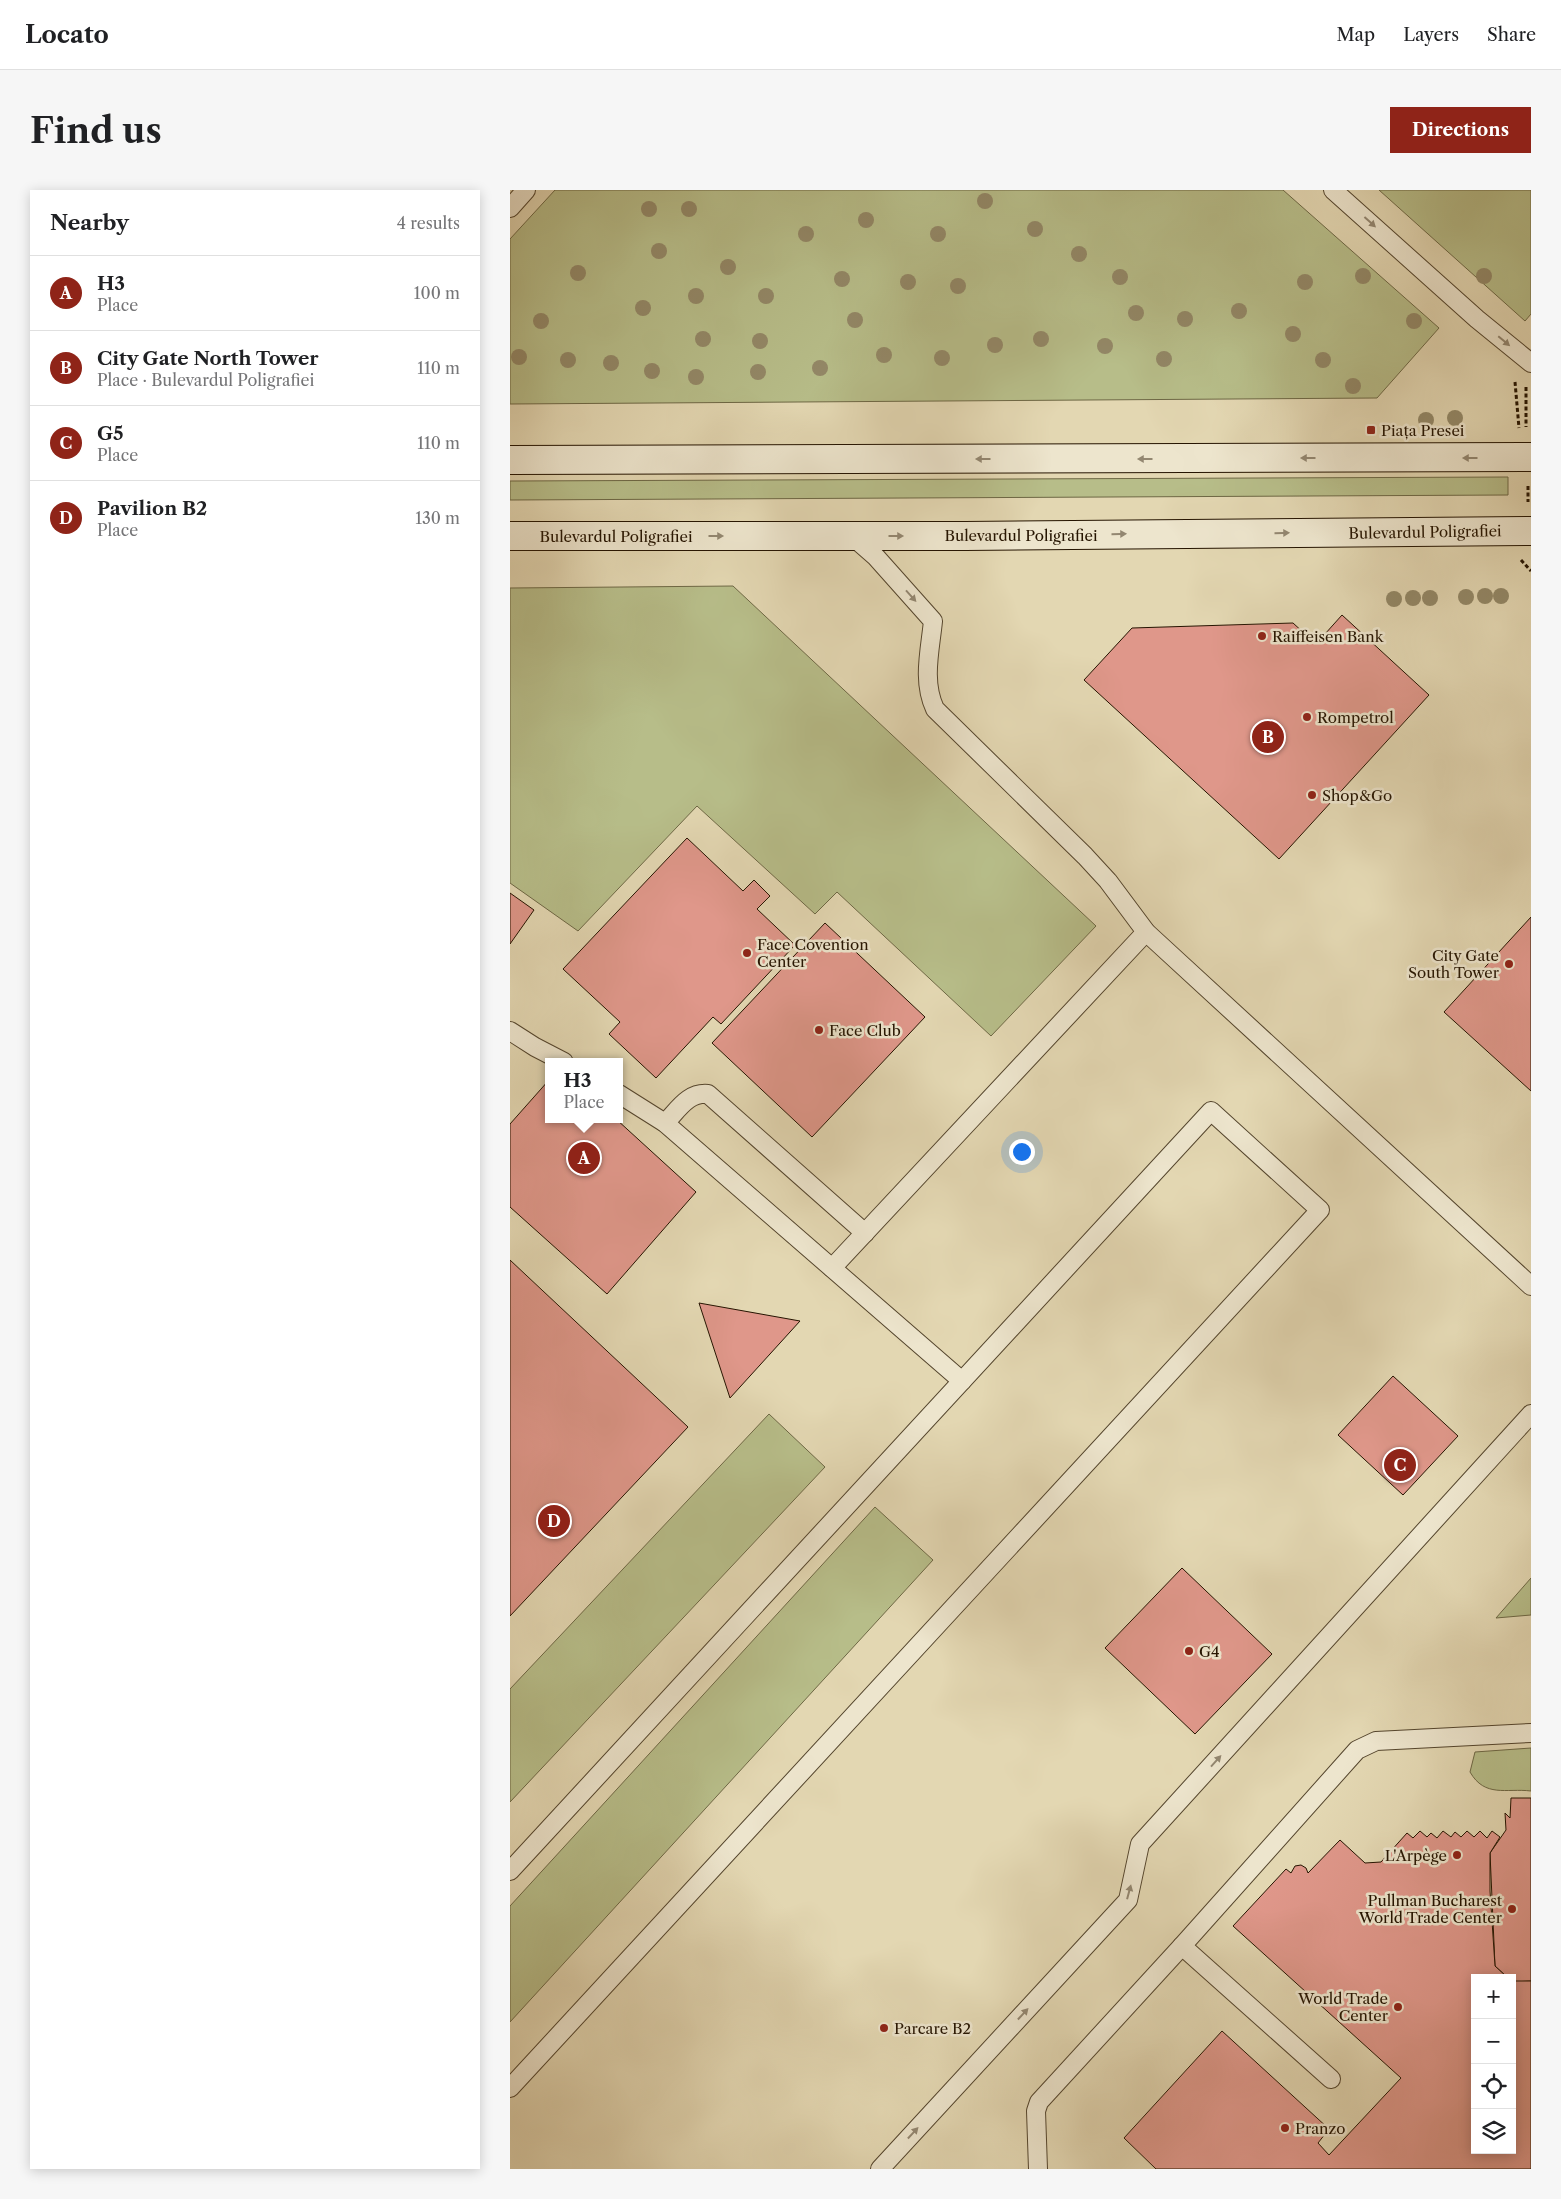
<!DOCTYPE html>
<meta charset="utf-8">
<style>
:root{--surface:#fff;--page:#f6f6f6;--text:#202124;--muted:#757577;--line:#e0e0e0;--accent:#8f2418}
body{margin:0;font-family:"Libre Caslon Text",serif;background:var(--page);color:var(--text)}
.controls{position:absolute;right:15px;bottom:15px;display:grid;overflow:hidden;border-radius:0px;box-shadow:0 2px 12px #0003}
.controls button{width:45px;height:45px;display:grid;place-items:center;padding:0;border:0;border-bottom:1px solid var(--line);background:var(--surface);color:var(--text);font:25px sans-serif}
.you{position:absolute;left:511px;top:961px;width:18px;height:18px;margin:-12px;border:4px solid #fff;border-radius:50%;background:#1a73e8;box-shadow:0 0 0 8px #1a73e833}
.badge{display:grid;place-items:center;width:32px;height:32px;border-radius:50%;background:var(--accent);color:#fff;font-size:16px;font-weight:700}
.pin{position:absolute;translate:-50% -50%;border:2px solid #fff;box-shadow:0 1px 5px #0006}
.popup{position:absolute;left:35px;top:868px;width:78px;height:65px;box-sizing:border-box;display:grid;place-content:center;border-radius:0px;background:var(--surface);filter:drop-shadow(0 1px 4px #0005);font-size:16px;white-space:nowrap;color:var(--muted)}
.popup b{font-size:19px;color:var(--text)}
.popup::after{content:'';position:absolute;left:50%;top:100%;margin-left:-10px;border:10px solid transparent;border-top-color:var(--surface)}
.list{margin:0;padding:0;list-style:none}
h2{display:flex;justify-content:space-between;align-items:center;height:65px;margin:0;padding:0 20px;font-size:21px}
h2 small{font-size:16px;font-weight:400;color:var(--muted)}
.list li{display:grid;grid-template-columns:32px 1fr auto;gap:15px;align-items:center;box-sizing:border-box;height:75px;padding:0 20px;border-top:1px solid var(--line)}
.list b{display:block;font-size:19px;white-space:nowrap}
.list p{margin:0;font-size:16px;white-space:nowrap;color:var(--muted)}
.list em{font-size:16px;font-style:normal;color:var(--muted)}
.icon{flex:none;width:28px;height:28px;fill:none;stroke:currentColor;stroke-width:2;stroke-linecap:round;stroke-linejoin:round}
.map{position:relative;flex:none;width:1021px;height:1979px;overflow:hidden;border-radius:0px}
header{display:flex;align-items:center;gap:30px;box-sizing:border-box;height:70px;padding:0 25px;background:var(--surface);border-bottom:1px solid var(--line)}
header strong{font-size:24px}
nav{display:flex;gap:28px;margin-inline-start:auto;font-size:18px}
.intro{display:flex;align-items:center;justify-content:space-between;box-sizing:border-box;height:120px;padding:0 30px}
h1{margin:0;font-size:35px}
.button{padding:12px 22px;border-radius:0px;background:var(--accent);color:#fff;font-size:18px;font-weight:700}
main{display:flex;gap:30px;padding:0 30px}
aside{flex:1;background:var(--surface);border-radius:0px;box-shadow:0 2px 12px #0003}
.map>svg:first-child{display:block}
.green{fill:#b7bd89;stroke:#6e6845}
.building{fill:#df978a;stroke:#251401}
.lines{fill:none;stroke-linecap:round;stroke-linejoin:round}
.service-casing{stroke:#54452d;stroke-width:20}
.secondary-casing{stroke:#251401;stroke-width:30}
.path{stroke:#251401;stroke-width:3;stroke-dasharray:4 2.5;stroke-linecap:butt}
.service{stroke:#ede5cd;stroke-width:18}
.secondary{stroke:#ede5cd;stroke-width:28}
.tree{fill:#938867}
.oneway{fill:#938771}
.poi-dot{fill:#8f2418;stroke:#ede5cd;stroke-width:2}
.labels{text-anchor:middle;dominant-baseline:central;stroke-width:5;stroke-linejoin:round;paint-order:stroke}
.poi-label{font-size:15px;fill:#251401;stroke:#ede5cd;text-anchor:start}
.street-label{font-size:15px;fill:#251401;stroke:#ede5cd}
</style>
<header>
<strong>Locato</strong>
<nav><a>Map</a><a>Layers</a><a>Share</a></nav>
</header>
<div class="intro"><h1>Find us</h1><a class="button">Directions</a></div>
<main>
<aside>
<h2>Nearby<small>4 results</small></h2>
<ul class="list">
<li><span class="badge">A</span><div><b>H3</b><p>Place</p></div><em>100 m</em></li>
<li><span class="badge">B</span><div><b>City Gate North Tower</b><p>Place · Bulevardul Poligrafiei</p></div><em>110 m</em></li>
<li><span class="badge">C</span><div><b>G5</b><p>Place</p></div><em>110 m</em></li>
<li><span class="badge">D</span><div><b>Pavilion B2</b><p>Place</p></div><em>130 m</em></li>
</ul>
</aside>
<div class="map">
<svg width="1021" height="1979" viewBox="0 0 1021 1979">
<rect width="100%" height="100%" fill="#e3d7b2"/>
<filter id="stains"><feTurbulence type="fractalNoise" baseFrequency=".004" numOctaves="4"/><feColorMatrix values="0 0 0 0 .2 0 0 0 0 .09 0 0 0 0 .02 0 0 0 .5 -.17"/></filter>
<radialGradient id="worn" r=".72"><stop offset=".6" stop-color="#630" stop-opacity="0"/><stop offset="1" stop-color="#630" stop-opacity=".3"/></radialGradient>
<g class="green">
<path d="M 45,0 L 773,0 L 929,138 L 867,208 L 0,214 L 0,49 Z"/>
<path d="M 869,0 L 1021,0 L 1021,124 L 1015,131 Z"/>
<path d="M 998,287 L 998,305 L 0,310 L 0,291 Z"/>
<path d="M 223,396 L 586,736 L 481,846 L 327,702 L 305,724 L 187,616 L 68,741 L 0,693 L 0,398 Z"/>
<path d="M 259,1224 L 315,1277 L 0,1612 L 0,1499 Z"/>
<path d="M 365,1317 L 423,1370 L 0,1832 L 0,1716 Z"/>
<path d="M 1021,1388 L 1021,1425 L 986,1428 Z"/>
<path d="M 1021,1558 L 1021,1601 C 996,1598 975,1608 960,1582 L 965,1562 Z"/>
</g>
<g class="building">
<path d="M 832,425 L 919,505 L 769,669 L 574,490 L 622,438 L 783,433 L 806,454 Z"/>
<path d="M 177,648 L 233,701 L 244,690 L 260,706 L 247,719 L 285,755 L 211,834 L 203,827 L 146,888 L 99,844 L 110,832 L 53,779 Z"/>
<path d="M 0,703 L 24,720 L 0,754 Z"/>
<path d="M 1021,727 L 1021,901 L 934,822 Z"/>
<path d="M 315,733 L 415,827 L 302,947 L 202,853 Z"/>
<path d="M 39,890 L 39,929 L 106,929 L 186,1002 L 97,1104 L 0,1017 L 0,934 Z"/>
<path d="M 0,1070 L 178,1237 L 0,1426 Z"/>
<path d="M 189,1113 L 290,1131 L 220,1208 Z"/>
<path d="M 883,1186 L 948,1246 L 893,1305 L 828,1245 Z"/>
<path d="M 672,1378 L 762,1464 L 685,1544 L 595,1458 Z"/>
<path d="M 1001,1608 L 1021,1608 L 1021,1791 L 1003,1792 L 1002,1788 L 998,1788 L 985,1776 L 980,1663 L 996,1640 L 995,1623 L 1000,1628 Z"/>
<path d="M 910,1641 L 917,1647 L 921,1643 L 927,1648 L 933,1641 L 941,1647 L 945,1642 L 951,1647 L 957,1641 L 964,1647 L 970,1641 L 977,1648 L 982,1641 L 990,1647 L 980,1663 L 980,1701 L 985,1776 L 998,1788 L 965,1788 L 965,1960 L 1002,1960 L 1002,1791 L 1021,1791 L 1021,1979 L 646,1979 L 614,1948 L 712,1841 L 819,1939 L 808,1953 L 819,1965 L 891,1888 L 723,1736 L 776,1679 L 781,1683 L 785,1676 L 791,1675 L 796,1678 L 798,1683 L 830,1650 L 855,1673 L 871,1672 L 897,1643 L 903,1648 Z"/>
</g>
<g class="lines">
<defs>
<g id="service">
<path d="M 823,0 L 967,129 L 1021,173"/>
<path d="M 0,18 L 16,0"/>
<path d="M 342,346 L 366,367 L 423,431 C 420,461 412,491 425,519 L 575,666 L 598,691 L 636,742 L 1021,1096"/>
<path d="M 0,841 L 25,857 L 54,872"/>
<path d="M 109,904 L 155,933 L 452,1191"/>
<path d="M 155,933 C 168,920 178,902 198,904 L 355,1043"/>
<path d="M 322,1078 L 636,742"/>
<path d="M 0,1681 L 701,921 L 810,1020 L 0,1898"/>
<path d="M 672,1756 L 821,1889"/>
<path d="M 370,1979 L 618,1710 L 630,1654 L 1021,1224"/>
<path d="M 528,1979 L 526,1921 L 529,1912 L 672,1756 L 847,1560 L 866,1551 L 1021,1543"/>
</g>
<g id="secondary">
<path d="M 0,270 L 1021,267"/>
<path d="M 0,346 L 455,346 L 1021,341"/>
</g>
</defs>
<use href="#service" class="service-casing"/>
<use href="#secondary" class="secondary-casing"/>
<g class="path">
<path d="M 1005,192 L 1009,238"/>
<path d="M 1016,197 L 1016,237"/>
<path d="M 1018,296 L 1018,312"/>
<path d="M 1011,370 L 1021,381"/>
</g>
<use href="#service" class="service"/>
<use href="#secondary" class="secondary"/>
</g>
<g class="tree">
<circle cx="475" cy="11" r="8"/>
<circle cx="139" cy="19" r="8"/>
<circle cx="179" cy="19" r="8"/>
<circle cx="356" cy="30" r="8"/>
<circle cx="525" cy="39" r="8"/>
<circle cx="296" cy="44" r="8"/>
<circle cx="428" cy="44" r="8"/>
<circle cx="149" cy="61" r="8"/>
<circle cx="569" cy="64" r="8"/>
<circle cx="218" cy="77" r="8"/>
<circle cx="68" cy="83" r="8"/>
<circle cx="853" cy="86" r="8"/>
<circle cx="974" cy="86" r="8"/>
<circle cx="610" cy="87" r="8"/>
<circle cx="332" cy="89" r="8"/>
<circle cx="398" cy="92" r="8"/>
<circle cx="795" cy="92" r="8"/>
<circle cx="448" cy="96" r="8"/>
<circle cx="186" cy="106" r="8"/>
<circle cx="256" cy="106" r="8"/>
<circle cx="133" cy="118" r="8"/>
<circle cx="729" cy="121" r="8"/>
<circle cx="626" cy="123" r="8"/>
<circle cx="675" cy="129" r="8"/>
<circle cx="345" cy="130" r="8"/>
<circle cx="31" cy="131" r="8"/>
<circle cx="904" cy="131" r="8"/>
<circle cx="783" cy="144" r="8"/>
<circle cx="193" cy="149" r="8"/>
<circle cx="531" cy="149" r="8"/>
<circle cx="250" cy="151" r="8"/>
<circle cx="485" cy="155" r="8"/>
<circle cx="595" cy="156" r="8"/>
<circle cx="374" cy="165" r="8"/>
<circle cx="9" cy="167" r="8"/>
<circle cx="432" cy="168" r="8"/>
<circle cx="654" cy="169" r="8"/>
<circle cx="58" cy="170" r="8"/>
<circle cx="813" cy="170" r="8"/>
<circle cx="101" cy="173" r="8"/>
<circle cx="310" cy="178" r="8"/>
<circle cx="142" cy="181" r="8"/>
<circle cx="248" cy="182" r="8"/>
<circle cx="186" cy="187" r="8"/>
<circle cx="843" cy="196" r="8"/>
<circle cx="945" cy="228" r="8"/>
<circle cx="916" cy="230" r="8"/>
<circle cx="975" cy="406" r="8"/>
<circle cx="991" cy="406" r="8"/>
<circle cx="956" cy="407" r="8"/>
<circle cx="903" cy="408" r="8"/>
<circle cx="920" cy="408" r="8"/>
<circle cx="884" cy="409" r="8"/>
</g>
<defs><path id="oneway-solid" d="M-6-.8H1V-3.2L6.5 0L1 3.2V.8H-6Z" transform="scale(1.25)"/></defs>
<g class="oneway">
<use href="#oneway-solid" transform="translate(860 32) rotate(42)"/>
<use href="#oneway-solid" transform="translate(994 151) rotate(40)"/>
<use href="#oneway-solid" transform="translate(798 268) rotate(180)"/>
<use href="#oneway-solid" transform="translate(960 268) rotate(180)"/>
<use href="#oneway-solid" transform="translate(473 269) rotate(180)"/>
<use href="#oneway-solid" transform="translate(635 269) rotate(180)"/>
<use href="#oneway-solid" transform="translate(772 343) rotate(-1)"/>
<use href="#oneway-solid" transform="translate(609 344) rotate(-1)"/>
<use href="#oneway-solid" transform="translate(206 346)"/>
<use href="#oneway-solid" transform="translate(386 346)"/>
<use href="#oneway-solid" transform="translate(401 406) rotate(48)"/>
<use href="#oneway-solid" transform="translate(706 1571) rotate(-48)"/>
<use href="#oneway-solid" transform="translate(619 1702) rotate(-75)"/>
<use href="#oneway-solid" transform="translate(513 1824) rotate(-47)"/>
<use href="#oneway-solid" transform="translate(403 1943) rotate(-47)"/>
</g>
<g class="poi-dot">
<rect x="856" y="235" width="10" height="10" rx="2.5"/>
<circle cx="752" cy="446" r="5"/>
<circle cx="797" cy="527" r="5"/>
<circle cx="802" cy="605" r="5"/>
<circle cx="237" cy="763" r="5"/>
<circle cx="999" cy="774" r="5"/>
<circle cx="309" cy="840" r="5"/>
<circle cx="679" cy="1461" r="5"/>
<circle cx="947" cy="1665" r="5"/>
<circle cx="1002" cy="1719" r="5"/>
<circle cx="888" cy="1817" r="5"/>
<circle cx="374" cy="1838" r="5"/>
<circle cx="775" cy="1938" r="5"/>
</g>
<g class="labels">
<g class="poi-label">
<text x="871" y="240">Piața Presei</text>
<text x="762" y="446">Raiffeisen Bank</text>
<text x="807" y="527">Rompetrol</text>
<text x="812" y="605">Shop&amp;Go</text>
<text x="247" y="754">Face Covention<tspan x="247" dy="17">Center</tspan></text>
<text x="989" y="765" text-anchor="end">City Gate<tspan x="989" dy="17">South Tower</tspan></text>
<text x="319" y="840">Face Club</text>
<text x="689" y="1461">G4</text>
<text x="937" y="1665" text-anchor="end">L'Arpège</text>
<text x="992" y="1710" text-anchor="end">Pullman Bucharest<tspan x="992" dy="17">World Trade Center</tspan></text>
<text x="878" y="1808" text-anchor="end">World Trade<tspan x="878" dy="17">Center</tspan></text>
<text x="384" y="1838">Parcare B2</text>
<text x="785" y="1938">Pranzo</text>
</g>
<g class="street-label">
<text transform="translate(915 342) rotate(-1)">Bulevardul Poligrafiei</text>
<text x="511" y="345">Bulevardul Poligrafiei</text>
<text x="106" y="346">Bulevardul Poligrafiei</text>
</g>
</g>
<rect width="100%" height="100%" filter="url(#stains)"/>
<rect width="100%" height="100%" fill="url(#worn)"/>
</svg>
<div class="controls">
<button>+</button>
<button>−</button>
<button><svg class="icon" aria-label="locate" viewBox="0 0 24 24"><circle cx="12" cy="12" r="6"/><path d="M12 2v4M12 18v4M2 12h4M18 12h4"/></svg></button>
<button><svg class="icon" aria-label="layers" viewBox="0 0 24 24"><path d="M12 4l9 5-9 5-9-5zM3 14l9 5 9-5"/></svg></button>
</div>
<div class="you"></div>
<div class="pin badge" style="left:74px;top:968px">A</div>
<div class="popup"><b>H3</b>Place</div>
<div class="pin badge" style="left:758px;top:547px">B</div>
<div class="pin badge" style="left:890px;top:1275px">C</div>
<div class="pin badge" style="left:44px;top:1331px">D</div>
</div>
</main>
